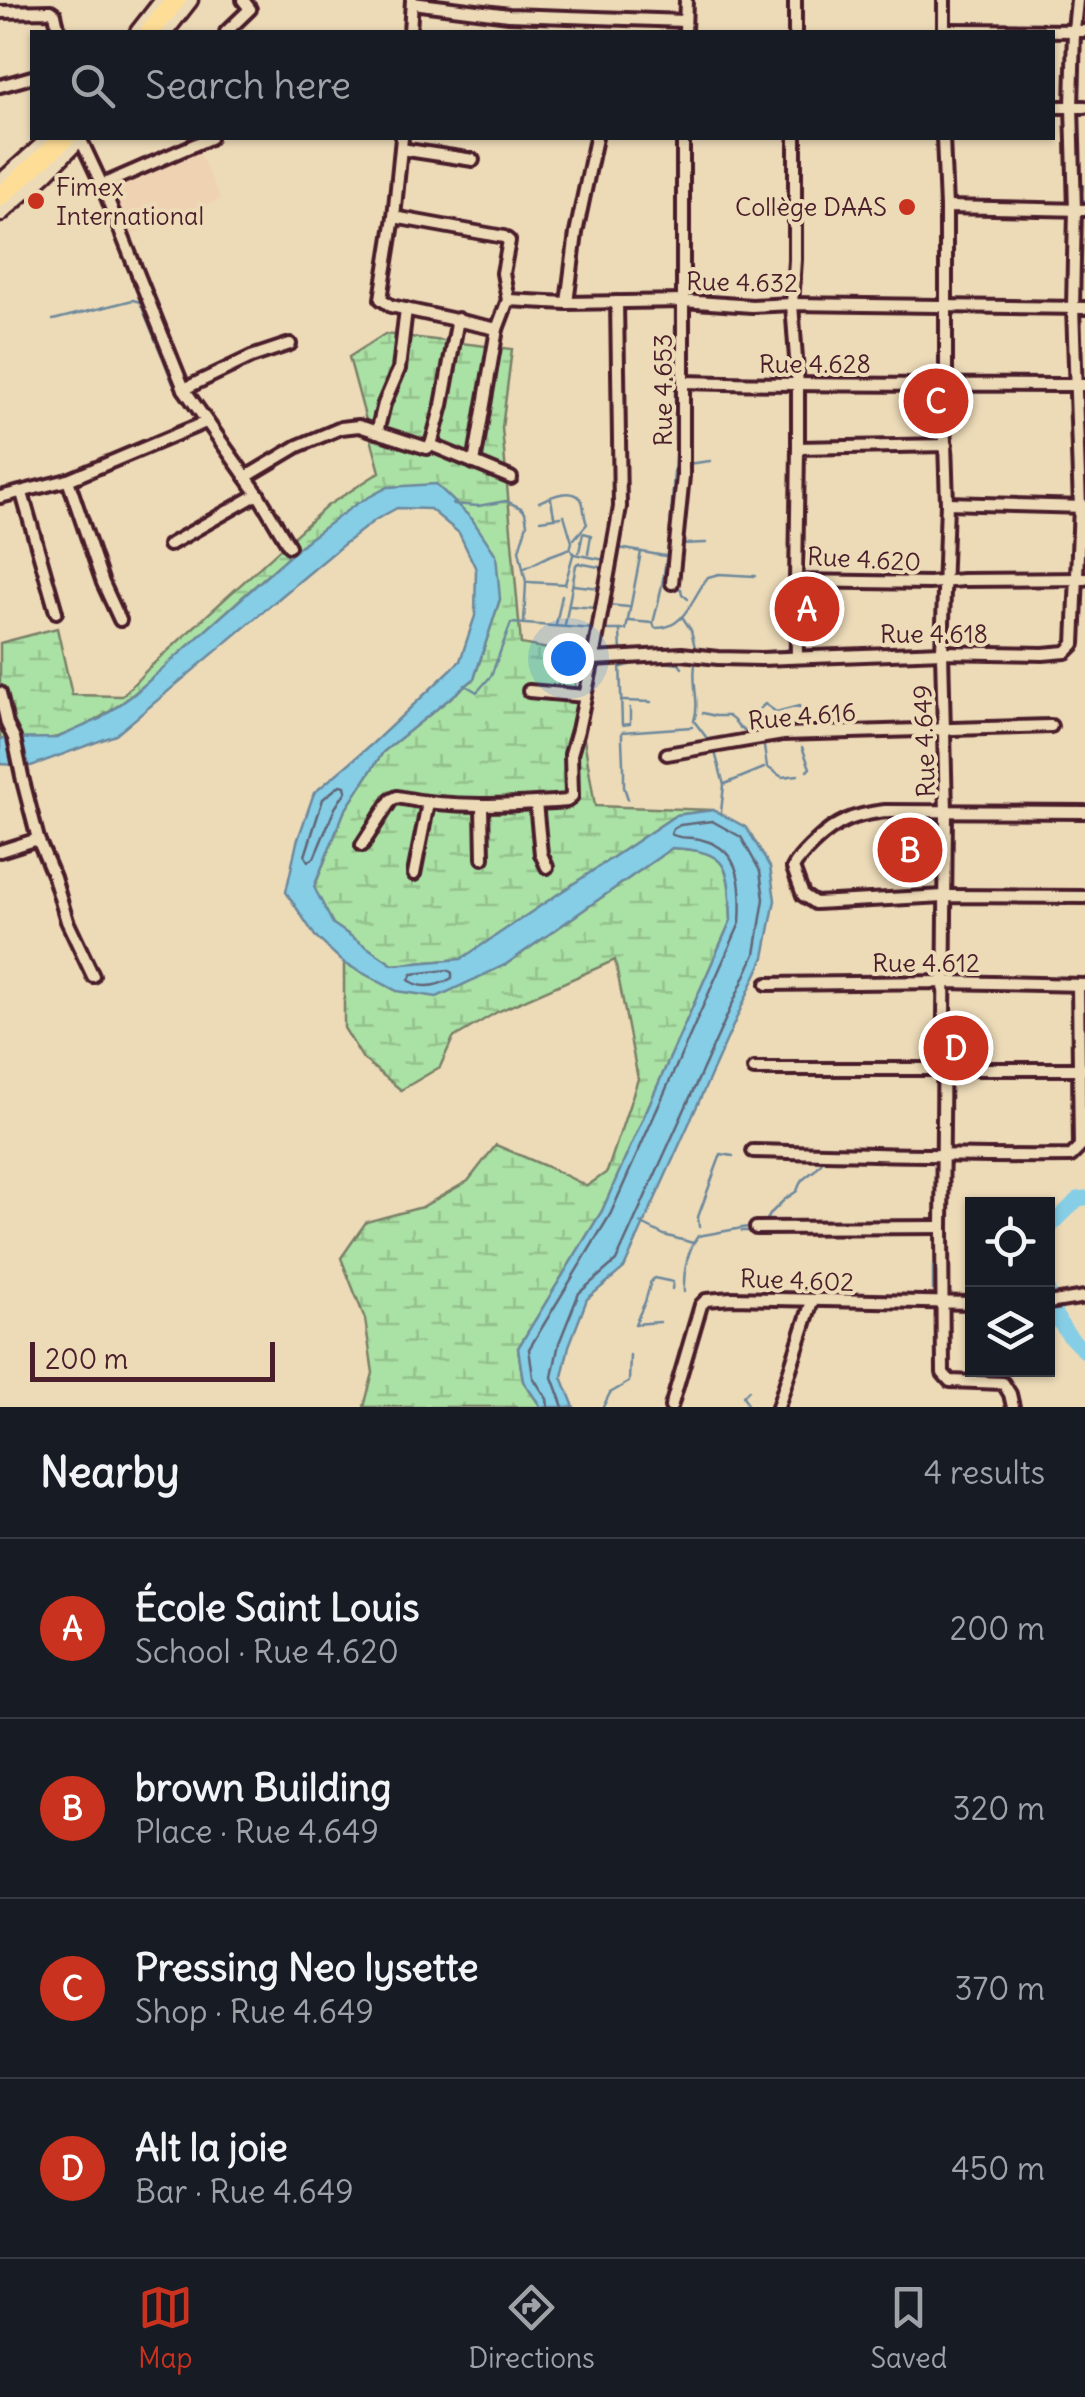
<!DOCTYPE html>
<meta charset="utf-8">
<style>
:root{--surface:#171b24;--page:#242831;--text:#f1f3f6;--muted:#9ea1a6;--line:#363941;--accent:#c8321e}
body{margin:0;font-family:Delius,sans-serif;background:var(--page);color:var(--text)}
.controls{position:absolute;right:30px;bottom:30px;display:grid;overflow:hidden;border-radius:0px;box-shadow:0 2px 8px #0004}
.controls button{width:90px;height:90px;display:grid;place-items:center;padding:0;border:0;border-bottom:2px solid var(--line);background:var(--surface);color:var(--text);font:50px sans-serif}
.scale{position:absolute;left:30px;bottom:25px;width:245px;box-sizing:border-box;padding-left:10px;border:5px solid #4a1f2b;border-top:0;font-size:28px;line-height:35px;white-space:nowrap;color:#4a1f2b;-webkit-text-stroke:8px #eddbb8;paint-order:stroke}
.you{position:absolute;left:568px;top:658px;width:35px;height:35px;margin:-25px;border:8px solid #fff;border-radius:50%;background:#1a73e8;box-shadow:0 0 0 15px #1a73e833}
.badge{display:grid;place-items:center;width:65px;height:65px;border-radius:50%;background:var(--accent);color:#fff;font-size:32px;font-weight:700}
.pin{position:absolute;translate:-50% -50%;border:5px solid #fff;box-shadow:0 2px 10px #0006}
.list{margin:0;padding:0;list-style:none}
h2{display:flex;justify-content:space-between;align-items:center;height:130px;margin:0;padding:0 40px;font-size:42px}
h2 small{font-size:32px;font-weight:400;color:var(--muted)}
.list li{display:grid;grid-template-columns:65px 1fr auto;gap:30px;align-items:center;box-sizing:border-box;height:180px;padding:0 40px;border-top:2px solid var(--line)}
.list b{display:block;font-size:38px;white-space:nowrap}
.list p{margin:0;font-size:32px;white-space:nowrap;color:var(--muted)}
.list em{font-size:32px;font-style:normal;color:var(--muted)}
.icon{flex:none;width:55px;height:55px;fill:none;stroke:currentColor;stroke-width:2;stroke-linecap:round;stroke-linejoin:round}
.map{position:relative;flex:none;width:1085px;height:1407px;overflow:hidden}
.search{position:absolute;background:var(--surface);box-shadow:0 2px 8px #0004;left:30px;right:30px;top:30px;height:110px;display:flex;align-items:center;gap:25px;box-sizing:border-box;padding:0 35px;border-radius:0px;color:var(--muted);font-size:38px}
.sheet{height:850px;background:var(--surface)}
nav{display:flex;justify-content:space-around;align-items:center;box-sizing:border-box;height:140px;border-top:2px solid var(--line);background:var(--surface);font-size:28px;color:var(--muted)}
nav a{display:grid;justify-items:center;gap:5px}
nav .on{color:var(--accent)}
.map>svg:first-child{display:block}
.built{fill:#efd2b2}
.wetland{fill:url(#wetland-marsh);stroke:#7a8068;stroke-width:2.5}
.water{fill:#85cee6;stroke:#6d889b;stroke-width:2.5}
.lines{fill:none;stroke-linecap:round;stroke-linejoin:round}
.shore{stroke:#626576;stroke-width:2.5}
.stream{stroke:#6d889b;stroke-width:2.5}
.river{stroke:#85cee6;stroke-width:15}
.minor-casing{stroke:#4a1f2b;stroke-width:18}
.secondary-casing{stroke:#4a1f2b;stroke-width:21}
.trunk-casing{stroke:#4a1f2b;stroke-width:25}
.minor{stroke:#eddbb8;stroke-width:10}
.secondary{stroke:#eddbb8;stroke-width:14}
.trunk{stroke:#fedd96;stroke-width:18}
.poi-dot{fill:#c8321e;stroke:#eddbb8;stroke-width:4}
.labels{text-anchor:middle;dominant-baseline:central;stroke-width:8;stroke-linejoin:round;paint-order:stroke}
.poi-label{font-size:25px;fill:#4a1f2b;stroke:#eddbb8;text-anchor:start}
.street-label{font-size:25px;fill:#4a1f2b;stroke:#eddbb8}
</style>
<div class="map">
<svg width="1085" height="1407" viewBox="0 0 1085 1407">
<defs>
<pattern id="wetland-marsh" width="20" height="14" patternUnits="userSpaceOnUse" patternTransform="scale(2.5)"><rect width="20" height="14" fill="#aae1a4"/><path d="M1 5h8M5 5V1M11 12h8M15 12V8" fill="none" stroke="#94c18d"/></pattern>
</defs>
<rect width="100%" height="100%" fill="#eddbb8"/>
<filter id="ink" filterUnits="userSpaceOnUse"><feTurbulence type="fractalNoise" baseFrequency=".01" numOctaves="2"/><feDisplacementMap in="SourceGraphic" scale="20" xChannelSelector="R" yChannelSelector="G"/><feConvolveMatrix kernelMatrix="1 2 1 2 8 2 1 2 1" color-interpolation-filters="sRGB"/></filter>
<g filter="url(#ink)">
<path class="built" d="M 196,146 L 221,199 L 127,237 L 106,184 Z"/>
<g class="wetland">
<path d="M 385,334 L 512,349 L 502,428 L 521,644 L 570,653 L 595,806 L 714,810 L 676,815 L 462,959 L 393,965 L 333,924 L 314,888 L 344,812 L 383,752 L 474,679 L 500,599 L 472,519 L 388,487 C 311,528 250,592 185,649 C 147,683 110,719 61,736 C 43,742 19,738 0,739 L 0,643 L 57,628 L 72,695 L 122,696 L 150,667 L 327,506 L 380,472 L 349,357 Z"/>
<path d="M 672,848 C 731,851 729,868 731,920 L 602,1211 L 518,1348 L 523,1381 L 541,1407 L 364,1407 L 373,1373 L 365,1319 L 341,1258 L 366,1222 L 422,1207 L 468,1181 L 496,1145 L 550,1168 L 587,1186 L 607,1172 L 638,1079 L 615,960 L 497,1012 L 453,1038 L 440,1067 L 401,1090 L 363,1059 L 344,1028 L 344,963 L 397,991 L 505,965 Z"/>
</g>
<path class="water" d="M 436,484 L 472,519 L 496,555 L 500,599 L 474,679 L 383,752 L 344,812 L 314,887 L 333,924 L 393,965 L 461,959 L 676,815 L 714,810 L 747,828 L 770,867 L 775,900 L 764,957 L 624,1268 L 587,1299 L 569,1346 L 562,1377 L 574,1407 L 541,1407 L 523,1381 L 518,1348 L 602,1211 L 731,920 C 729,868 731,851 672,848 L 505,965 L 437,997 L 397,991 L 344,963 L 315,936 L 286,892 L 297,842 L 314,793 L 372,744 L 460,661 L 475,616 L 476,569 L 459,533 L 430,509 L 397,508 L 375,520 L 339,548 L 116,735 L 31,766 L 0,764 L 0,739 L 57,738 L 100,719 L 133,695 L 306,541 L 356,504 L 388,487 Z"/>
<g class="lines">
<g class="shore">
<path d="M 340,785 L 345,786 L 346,791 L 335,808 L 314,858 L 308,861 L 305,856 L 323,799 Z"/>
<path d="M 448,970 L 452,973 L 452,978 C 438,986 422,990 409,980 L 412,974 Z"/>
<path d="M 548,1407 L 547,1399 L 533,1377 L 529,1349 L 610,1215 L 740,923 C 742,890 743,850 703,840 C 692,836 681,840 671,834 L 673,829 L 680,825 L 712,821 L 741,837 L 760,871 L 764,899 L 755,954 L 616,1261 L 579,1293 L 559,1343 L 552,1377 L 563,1407"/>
</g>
<g class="stream">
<path d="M 1083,186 L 1081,200 L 1085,201"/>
<path d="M 675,310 L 675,440"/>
<path d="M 53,320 L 133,300 L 140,302 L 162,356"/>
<path d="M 163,358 L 173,384"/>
<path d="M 687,464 L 710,461"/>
<path d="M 551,499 L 554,516"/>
<path d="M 539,502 C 550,497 571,487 581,499 C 585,505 583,516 587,524 L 574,539"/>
<path d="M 453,504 L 478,506 L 506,501 L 521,508 L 525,512 L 527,524 L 519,550 L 526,582 L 524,623"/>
<path d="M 564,515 L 572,542 L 570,549 L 574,554 L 605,560 L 602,579"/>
<path d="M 540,520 L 561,517"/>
<path d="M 678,544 L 706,543"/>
<path d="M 619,548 L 665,556"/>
<path d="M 579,552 L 583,533 L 591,535 L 588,554"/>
<path d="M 525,568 L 549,556 L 568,549"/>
<path d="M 528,582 L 565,584 L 573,555"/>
<path d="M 573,585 L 600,588"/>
<path d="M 673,587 L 681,589 L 682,594 L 688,599"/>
<path d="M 607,605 L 629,607"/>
<path d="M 570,606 L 597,608"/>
<path d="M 683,618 L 691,630 L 696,652"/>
<path d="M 629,621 L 653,623 L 655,628 C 686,629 692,597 708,577 L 719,574 L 755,576"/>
<path d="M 653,623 C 669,567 672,511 675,453"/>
<path d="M 556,625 L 562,595"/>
<path d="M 565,625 L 576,565 L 578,563 L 604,568"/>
<path d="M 603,630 L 626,630 L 641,552"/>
<path d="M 620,631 L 621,653"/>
<path d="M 738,653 L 786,650 L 794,646"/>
<path d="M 696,660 C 690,681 701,701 694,721 L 709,741"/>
<path d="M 620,661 L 622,725 L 630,724 L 630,708"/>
<path d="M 622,667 C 640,661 661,661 679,664 L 682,668"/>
<path d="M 465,685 L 477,692 L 491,676 L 511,623 L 595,629"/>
<path d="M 623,701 L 651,702"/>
<path d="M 703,713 L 715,716 L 728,716 C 742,725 736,733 756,729 L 754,714 L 765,704 L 776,712 L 799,706 L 807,726 L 796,729"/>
<path d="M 622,738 L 622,732 L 692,727"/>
<path d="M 622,740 L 623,764"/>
<path d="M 763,740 L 767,767 L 782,777 L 798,775"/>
<path d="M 802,747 L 810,768 L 807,771"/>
<path d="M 715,752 L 724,785 L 721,812"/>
<path d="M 624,766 L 624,787 L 628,799"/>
<path d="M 725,784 L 764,768"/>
<path d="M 962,816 L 964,818 L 1025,818"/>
<path d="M 1029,818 L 1076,817"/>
<path d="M 640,1223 L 664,1235 L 693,1243"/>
<path d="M 764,1225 L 771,1213 L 784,1200 L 797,1191 L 801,1181 L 815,1170 L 827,1156"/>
<path d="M 699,1227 L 698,1217 L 721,1154 L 733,1156"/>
<path d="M 742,1231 L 751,1231"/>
<path d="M 820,1233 L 858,1234"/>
<path d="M 865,1233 L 933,1233"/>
<path d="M 933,1266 L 933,1290"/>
<path d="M 650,1283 L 654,1278 L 673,1282 L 672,1289"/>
<path d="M 650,1285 L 645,1302 L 635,1324 L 660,1322"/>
<path d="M 684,1292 C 683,1273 687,1251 698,1236 L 748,1227"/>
<path d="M 603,1407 L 610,1393 L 629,1382 L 630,1355"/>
<path d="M 746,1407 L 747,1403 L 743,1396 L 749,1390"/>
</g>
<g class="river">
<path d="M 1048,1233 L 1049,1228 L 1078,1199 L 1085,1198"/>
<path d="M 1048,1291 C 1053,1316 1066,1336 1085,1351"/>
</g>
<defs>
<g id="minor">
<path d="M 795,0 L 795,32"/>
<path d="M 412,3 L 509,15 L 685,21"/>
<path d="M 0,12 L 51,11 L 55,14 L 59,32"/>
<path d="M 944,30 L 1085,31"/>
<path d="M 226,32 L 250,9 L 243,0"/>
<path d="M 410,32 L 412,0"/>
<path d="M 685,32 L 686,0"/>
<path d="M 944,32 L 944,0"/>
<path d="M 0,86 L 32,77"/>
<path d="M 1052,107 L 1085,107"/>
<path d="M 80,138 L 102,185 L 184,389 L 258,494 L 289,546"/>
<path d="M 402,138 L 394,217 L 381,299 L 391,306 L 497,329"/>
<path d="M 596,138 L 576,233 L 567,303 L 683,301 L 752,306 L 792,304 L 1085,308"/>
<path d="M 795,138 L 795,260 L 792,304 L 798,386 L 798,448"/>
<path d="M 943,138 L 946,207 L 946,384 L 944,413 L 947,503 L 942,652 L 946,812 L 942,1227 L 943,1373 L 950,1381 L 1003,1383 L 1010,1394 L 1013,1407"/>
<path d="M 401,149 L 473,160"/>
<path d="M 102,185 L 210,138"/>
<path d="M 946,207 L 1085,210"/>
<path d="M 394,217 L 504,237 L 509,241 L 503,273 L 508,300 L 567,303"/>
<path d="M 684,382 C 817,386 951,384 1085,385"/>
<path d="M 184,389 L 251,357 L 290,344"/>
<path d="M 377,432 L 384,404 L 399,369 L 406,309"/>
<path d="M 431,445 L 442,405 L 458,319"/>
<path d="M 946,445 L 798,448 L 796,581 L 929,583 L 963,580 L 1085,579"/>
<path d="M 474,463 L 497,329 L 508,300"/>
<path d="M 246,477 L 298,446 L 341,428 L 359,426 L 427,448 L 431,445 L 511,478"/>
<path d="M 68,480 L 103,583 L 120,620"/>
<path d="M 22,493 L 56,612"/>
<path d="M 0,497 L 68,480 L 206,422"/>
<path d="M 947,503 L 1085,507"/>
<path d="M 169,545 L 258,494"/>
<path d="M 796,581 L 797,657"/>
<path d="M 672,583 L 683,476 L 683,138"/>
<path d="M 593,659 L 682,654 L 718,658 L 761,659 L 942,652 L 1043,654 L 1066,652 L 1074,644 L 1080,507 L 1073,308 L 1075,210 L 1072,107 L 1074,30 L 1077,0"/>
<path d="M 529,691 L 585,696"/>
<path d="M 0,693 L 7,724 L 14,738 L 23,781 L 38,839 L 54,877 L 67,921 L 93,976"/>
<path d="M 667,754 L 783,734 L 1051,726"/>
<path d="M 536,803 L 541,854 L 547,867"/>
<path d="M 482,806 L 483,858"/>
<path d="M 1085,812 L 885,811 C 853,815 837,821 814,843 C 806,851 798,858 793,868 L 803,895 L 815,903 L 944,896 L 1085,897"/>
<path d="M 362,845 L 391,800 L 397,797 C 454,809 509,805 567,801 L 572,796 L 571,754 L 578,730 L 593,659 L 620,507 L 617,302"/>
<path d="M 0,851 L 38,839"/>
<path d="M 414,874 L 428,803"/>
<path d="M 767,984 L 944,982 L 1085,985"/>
<path d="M 754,1069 L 1084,1069"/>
<path d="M 753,1151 C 859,1154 965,1157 1071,1156 L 1080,1147 L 1078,985"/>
<path d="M 756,1228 L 942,1227"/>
<path d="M 1048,1303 L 1085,1297"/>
<path d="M 671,1407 L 701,1305 L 706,1300 L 732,1298 L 972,1303"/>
<path d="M 778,1407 L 812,1301"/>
</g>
<g id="secondary">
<path d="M 138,32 L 163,0"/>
<path d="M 165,32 L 190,0"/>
<path d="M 0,183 L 50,138"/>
<path d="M 0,214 L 45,174 L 80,138"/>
</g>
<g id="trunk">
<path d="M 150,32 L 176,0"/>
<path d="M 0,197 L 65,138"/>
</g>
</defs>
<use href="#minor" class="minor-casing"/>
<use href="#secondary" class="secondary-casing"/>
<use href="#trunk" class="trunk-casing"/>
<use href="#minor" class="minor"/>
<use href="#secondary" class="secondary"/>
<use href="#trunk" class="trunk"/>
</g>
</g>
<g class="poi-dot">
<circle cx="36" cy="201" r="10"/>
<circle cx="907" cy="207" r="10"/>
</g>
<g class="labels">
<g class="poi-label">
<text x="56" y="187">Fimex<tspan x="56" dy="29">International</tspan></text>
<text x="887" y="207" text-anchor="end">Collège DAAS</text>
</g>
<g class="street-label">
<text transform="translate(742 282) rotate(1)">Rue 4.632</text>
<text x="815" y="364">Rue 4.628</text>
<text transform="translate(663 390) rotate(-90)">Rue 4.653</text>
<text transform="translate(864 559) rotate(3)">Rue 4.620</text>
<text x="934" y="634">Rue 4.618</text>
<text transform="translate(802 716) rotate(-5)">Rue 4.616</text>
<text transform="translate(924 741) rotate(-92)">Rue 4.649</text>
<text x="926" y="963">Rue 4.612</text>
<text transform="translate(797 1280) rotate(2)">Rue 4.602</text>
</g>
</g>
</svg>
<div class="controls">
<button><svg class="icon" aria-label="locate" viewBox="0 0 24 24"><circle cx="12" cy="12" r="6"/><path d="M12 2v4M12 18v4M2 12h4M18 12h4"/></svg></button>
<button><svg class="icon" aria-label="layers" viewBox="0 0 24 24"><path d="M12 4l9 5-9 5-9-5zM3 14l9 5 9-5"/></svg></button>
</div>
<div class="scale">200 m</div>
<div class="you"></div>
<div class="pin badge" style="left:807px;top:609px">A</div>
<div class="pin badge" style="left:910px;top:850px">B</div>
<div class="pin badge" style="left:936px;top:401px">C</div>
<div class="pin badge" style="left:956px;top:1048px">D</div>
<div class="search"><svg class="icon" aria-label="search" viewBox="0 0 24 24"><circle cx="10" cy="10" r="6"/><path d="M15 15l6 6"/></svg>Search here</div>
</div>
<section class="sheet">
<h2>Nearby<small>4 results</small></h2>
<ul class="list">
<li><span class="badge">A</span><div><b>École Saint Louis</b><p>School · Rue 4.620</p></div><em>200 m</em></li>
<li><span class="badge">B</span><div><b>brown Building</b><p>Place · Rue 4.649</p></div><em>320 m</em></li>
<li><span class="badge">C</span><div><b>Pressing Neo lysette</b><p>Shop · Rue 4.649</p></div><em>370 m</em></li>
<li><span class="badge">D</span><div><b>Alt la joie</b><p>Bar · Rue 4.649</p></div><em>450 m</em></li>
</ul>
</section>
<nav>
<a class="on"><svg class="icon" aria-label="map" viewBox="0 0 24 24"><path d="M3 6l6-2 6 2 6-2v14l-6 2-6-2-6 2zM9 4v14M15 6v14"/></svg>Map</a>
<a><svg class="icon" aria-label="directions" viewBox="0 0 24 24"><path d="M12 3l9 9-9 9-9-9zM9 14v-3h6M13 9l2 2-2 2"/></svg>Directions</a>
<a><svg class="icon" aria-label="saved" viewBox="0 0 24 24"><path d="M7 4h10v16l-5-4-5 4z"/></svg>Saved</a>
</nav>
